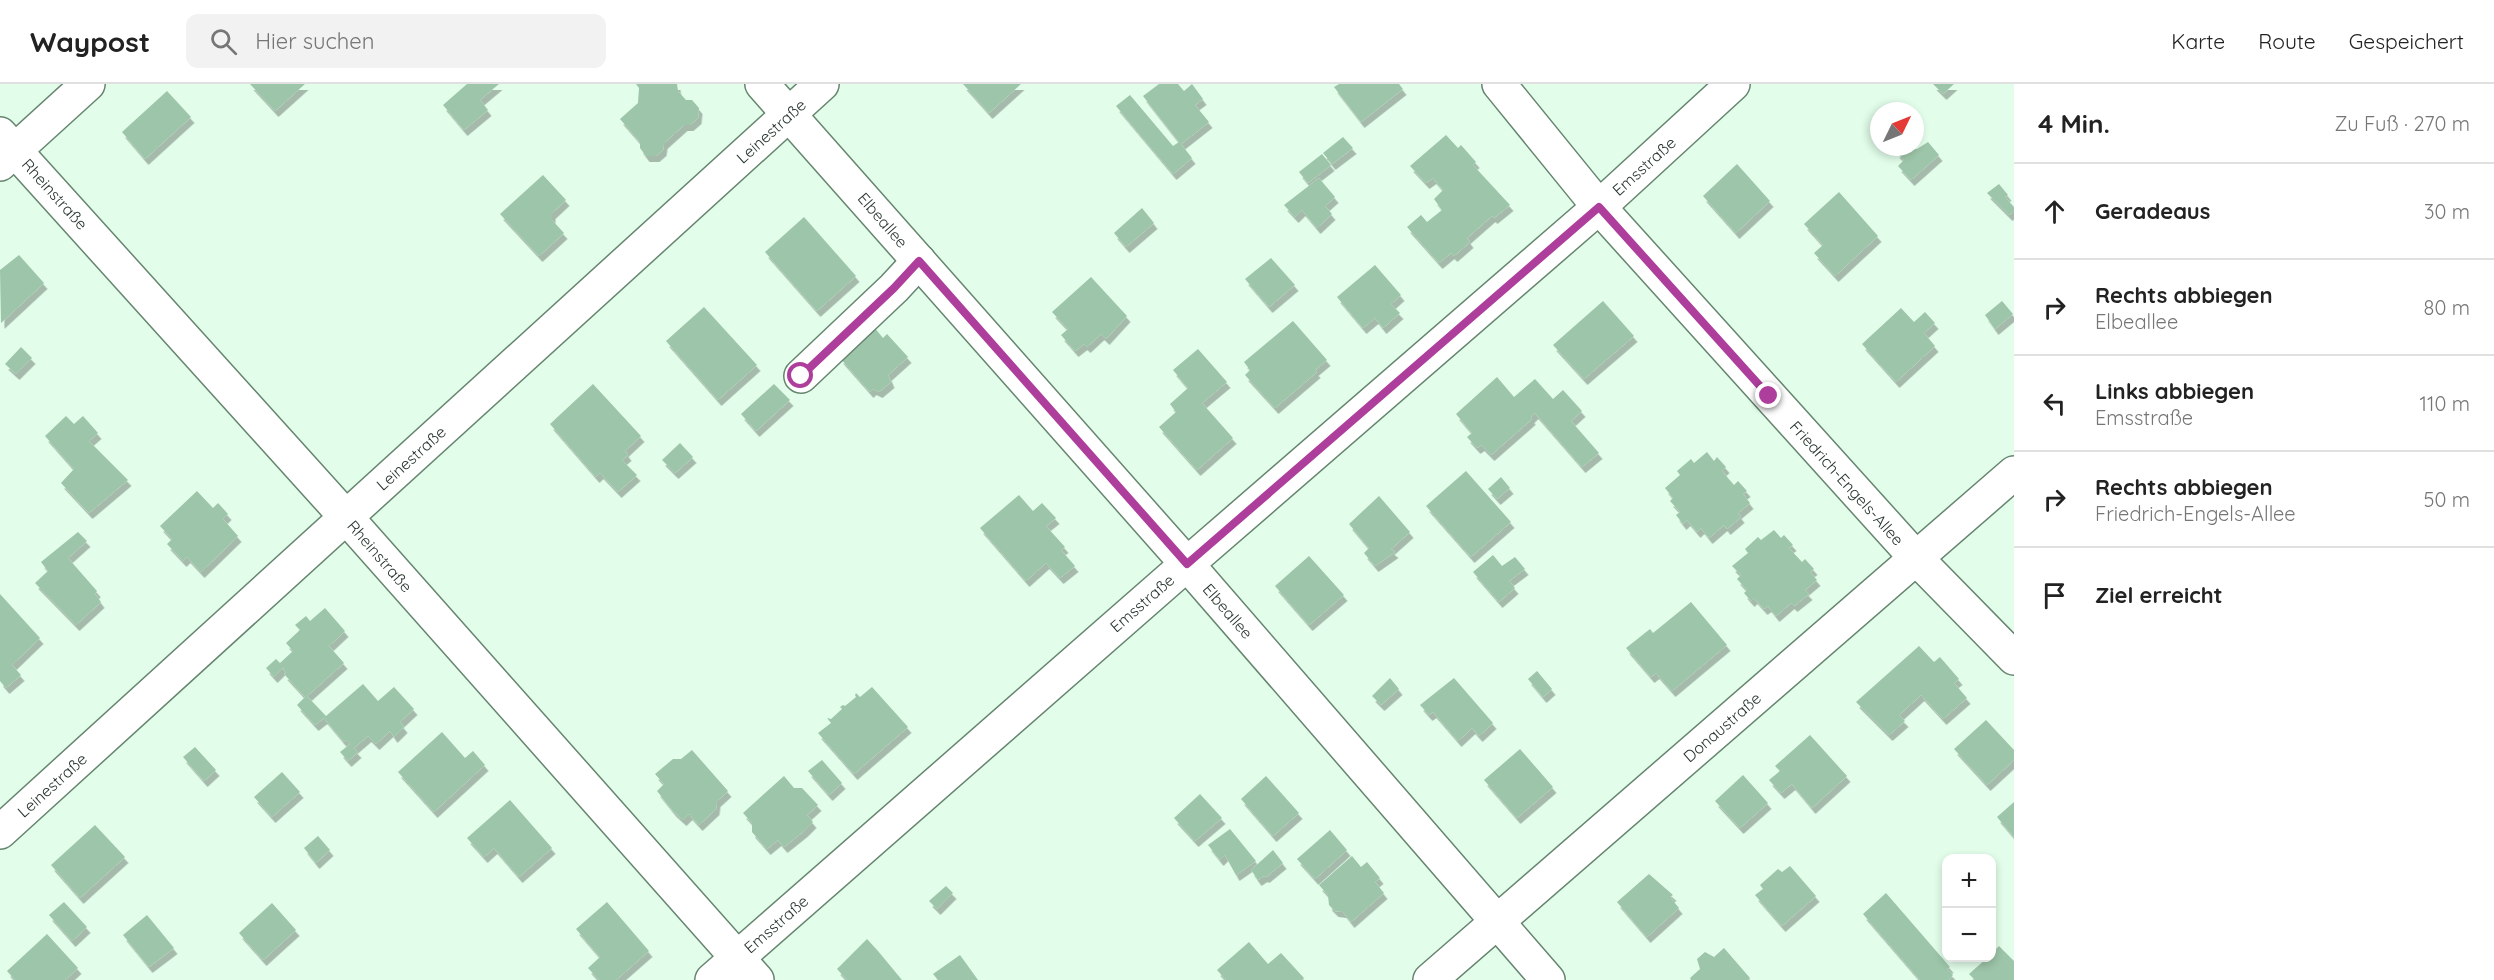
<!DOCTYPE html>
<html lang="de">
<meta charset="utf-8">
<style>
:root{--surface:#fff;--page:#f2f2f2;--text:#222;--muted:#767676;--line:#e0e0e0}
body{margin:0;font-family:Quicksand,sans-serif;background:var(--page);color:var(--text)}
.controls{position:absolute;right:18px;bottom:18px;display:grid;overflow:hidden;border-radius:12px;box-shadow:0 3px 9px #0003}
.controls button{width:54px;height:54px;display:grid;place-items:center;padding:0;border:0;border-bottom:2px solid var(--line);background:var(--surface);color:var(--text);font:30px sans-serif}
.compass{position:absolute;left:1870px;top:18px;width:54px;height:54px;border-radius:50%;background:var(--surface);box-shadow:0 3px 9px #0003;rotate:47deg}
.stop{position:absolute;width:18px;height:18px;margin:-14px;border:4px solid #ae3e9c;border-radius:50%;background:#fff}
.stop.end{background:#ae3e9c;border-color:#fff;box-shadow:0 2px 6px #0008}
.list{margin:0;padding:0;list-style:none}
h2{display:flex;justify-content:space-between;align-items:center;height:78px;margin:0;padding:0 24px;font-size:26px}
h2 small{font-size:20px;font-weight:400;color:var(--muted)}
.list li{display:grid;grid-template-columns:39px 1fr auto;gap:18px;align-items:center;box-sizing:border-box;height:96px;padding:0 24px;border-top:2px solid var(--line)}
.list b{display:block;font-size:22px;white-space:nowrap}
.list p{margin:0;font-size:20px;white-space:nowrap;color:var(--muted)}
.list em{font-size:20px;font-style:normal;color:var(--muted)}
.icon{flex:none;width:33px;height:33px;fill:none;stroke:currentColor;stroke-width:2;stroke-linecap:round;stroke-linejoin:round}
.map{position:relative;flex:none;width:2014px;height:896px;overflow:hidden}
header{display:flex;align-items:center;gap:36px;box-sizing:border-box;height:84px;padding:0 30px;background:var(--surface);border-bottom:2px solid var(--line)}
header strong{font-size:28px}
nav{display:flex;gap:33px;margin-inline-start:auto;font-size:21px}
.search{width:420px;height:54px;background:var(--page);display:flex;align-items:center;gap:15px;box-sizing:border-box;padding:0 21px;border-radius:12px;color:var(--muted);font-size:22px}
main{display:flex}
aside{flex:1;background:var(--surface)}
.map>svg:first-child{display:block}
.building{fill:#9dc5a9;filter:url(#shadow)}
.lines{fill:none;stroke-linecap:round;stroke-linejoin:round}
.minor-casing{stroke:#66856f;stroke-width:36}
.minor{stroke:#fff;stroke-width:33}
.route{stroke:#ae3e9c;stroke-width:8}
.labels{text-anchor:middle;dominant-baseline:central;stroke-width:6;stroke-linejoin:round;paint-order:stroke}
.street-label{font-size:16px;fill:#29362d;stroke:#fff}
</style>
<header>
<strong>Waypost</strong>
<div class="search"><svg class="icon" aria-label="search" viewBox="0 0 24 24"><circle cx="10" cy="10" r="6"/><path d="M15 15l6 6"/></svg>Hier suchen</div>
<nav><a>Karte</a><a>Route</a><a>Gespeichert</a></nav>
</header>
<main>
<div class="map">
<svg width="2014" height="896" viewBox="0 0 2014 896">
<defs>
<filter id="shadow"><feDropShadow dx="3.5" dy="6" stdDeviation="0" flood-color="#0004"/></filter>
</defs>
<rect width="100%" height="100%" fill="#e2fdea"/>
<g class="building">
<path d="M 250,0 L 305,0 L 275,27 Z"/>
<path d="M 467,0 L 499,0 L 480,16 L 488,26 L 464,46 L 443,21 Z"/>
<path d="M 636,0 L 677,0 L 678,7 L 686,16 L 692,16 L 699,24 L 698,34 L 690,41 L 684,41 L 664,59 L 663,66 L 656,72 L 646,72 L 640,64 L 640,58 L 620,35 L 638,19 L 639,4 Z"/>
<path d="M 963,0 L 1021,0 L 989,29 Z"/>
<path d="M 1159,0 L 1178,0 L 1184,7 L 1192,0 L 1203,15 L 1195,21 L 1209,38 L 1181,60 L 1192,74 L 1173,90 L 1116,22 L 1130,11 L 1173,62 L 1179,58 L 1143,12 Z"/>
<path d="M 1339,0 L 1399,0 L 1403,5 L 1361,38 L 1334,3 Z"/>
<path d="M 1933,0 L 1954,0 L 1943,10 Z"/>
<path d="M 167,7 L 191,33 L 145,75 L 122,48 Z"/>
<path d="M 1446,51 L 1458,64 L 1461,61 L 1476,78 L 1473,81 L 1510,121 L 1494,134 L 1492,132 L 1467,154 L 1470,158 L 1454,172 L 1451,169 L 1439,179 L 1407,143 L 1421,131 L 1427,138 L 1442,126 L 1434,115 L 1443,106 L 1433,94 L 1426,99 L 1410,82 Z"/>
<path d="M 1343,53 L 1353,64 L 1332,80 L 1323,69 Z"/>
<path d="M 1928,58 L 1939,71 L 1911,96 L 1898,82 L 1904,76 L 1896,68 L 1902,63 L 1917,65 Z"/>
<path d="M 1322,70 L 1331,81 L 1308,99 L 1299,88 Z"/>
<path d="M 1737,80 L 1770,117 L 1736,149 L 1703,112 Z"/>
<path d="M 543,91 L 566,116 L 552,129 L 552,136 L 564,149 L 539,172 L 500,130 Z"/>
<path d="M 1319,94 L 1335,113 L 1325,122 L 1332,130 L 1317,144 L 1302,126 L 1295,133 L 1284,121 Z"/>
<path d="M 1999,100 L 2008,111 L 2005,113 L 2014,123 L 2014,127 L 2009,131 L 1987,109 Z"/>
<path d="M 1839,108 L 1878,152 L 1835,192 L 1814,169 L 1823,161 L 1804,140 Z"/>
<path d="M 1142,124 L 1154,139 L 1126,163 L 1114,149 Z"/>
<path d="M 804,133 L 856,192 L 817,227 L 765,168 Z"/>
<path d="M 19,171 L 44,199 L 1,239 L 0,186 Z"/>
<path d="M 1271,174 L 1295,201 L 1269,223 L 1245,195 Z"/>
<path d="M 1375,181 L 1401,211 L 1391,220 L 1400,229 L 1383,244 L 1375,234 L 1363,244 L 1337,213 Z"/>
<path d="M 1091,193 L 1127,232 L 1106,255 L 1101,250 L 1087,263 L 1084,260 L 1075,267 L 1061,251 L 1068,245 L 1052,228 Z"/>
<path d="M 1603,217 L 1634,252 L 1584,295 L 1553,261 Z"/>
<path d="M 2002,217 L 2013,230 L 1995,245 L 1985,231 Z"/>
<path d="M 704,223 L 757,281 L 718,316 L 666,257 Z"/>
<path d="M 1901,224 L 1914,238 L 1925,228 L 1935,239 L 1924,249 L 1935,262 L 1896,298 L 1862,260 Z"/>
<path d="M 1293,237 L 1327,276 L 1315,286 L 1317,288 L 1275,324 L 1245,291 L 1250,286 L 1244,278 Z"/>
<path d="M 874,243 L 883,254 L 887,250 L 908,273 L 888,291 L 891,298 L 879,308 L 873,305 L 870,308 L 840,274 Z"/>
<path d="M 21,263 L 32,274 L 16,290 L 5,280 Z"/>
<path d="M 1198,265 L 1227,298 L 1202,319 L 1233,354 L 1197,386 L 1159,343 L 1176,328 L 1170,320 L 1188,304 L 1173,286 Z"/>
<path d="M 1497,293 L 1514,313 L 1535,295 L 1553,315 L 1563,306 L 1582,327 L 1571,337 L 1599,369 L 1582,383 L 1535,329 L 1531,333 L 1532,335 L 1491,371 L 1481,361 L 1477,364 L 1467,353 L 1472,349 L 1456,330 Z"/>
<path d="M 593,300 L 641,352 L 625,367 L 628,371 L 622,376 L 637,391 L 618,408 L 600,389 L 596,393 L 550,340 Z"/>
<path d="M 774,300 L 790,316 L 756,347 L 741,330 Z"/>
<path d="M 66,332 L 74,340 L 83,332 L 98,349 L 89,357 L 128,396 L 89,429 L 61,399 L 74,385 L 45,352 Z"/>
<path d="M 680,359 L 693,373 L 675,389 L 662,376 Z"/>
<path d="M 1707,368 L 1714,377 L 1717,373 L 1726,383 L 1722,387 L 1734,401 L 1738,397 L 1747,407 L 1743,410 L 1750,419 L 1738,429 L 1741,433 L 1727,445 L 1724,441 L 1709,454 L 1701,444 L 1697,448 L 1687,436 L 1683,440 L 1676,431 L 1680,428 L 1670,417 L 1673,414 L 1665,404 L 1680,391 L 1677,387 L 1691,375 L 1694,379 Z"/>
<path d="M 1466,387 L 1511,438 L 1471,473 L 1426,422 Z"/>
<path d="M 1501,393 L 1510,404 L 1497,415 L 1488,405 Z"/>
<path d="M 197,407 L 213,424 L 218,419 L 228,430 L 223,435 L 238,452 L 201,488 L 187,473 L 183,477 L 167,460 L 172,455 L 160,442 Z"/>
<path d="M 1019,411 L 1033,427 L 1042,419 L 1056,434 L 1046,442 L 1065,463 L 1061,466 L 1075,482 L 1060,494 L 1046,479 L 1026,497 L 980,444 Z"/>
<path d="M 1379,412 L 1410,448 L 1391,465 L 1395,468 L 1375,482 L 1364,469 L 1369,464 L 1349,440 Z"/>
<path d="M 1774,446 L 1781,454 L 1784,451 L 1793,461 L 1789,464 L 1802,478 L 1805,475 L 1814,485 L 1810,488 L 1817,496 L 1805,506 L 1809,510 L 1794,522 L 1791,519 L 1776,532 L 1768,522 L 1764,525 L 1754,514 L 1751,517 L 1744,509 L 1747,506 L 1737,495 L 1741,491 L 1732,482 L 1748,469 L 1745,465 L 1758,453 L 1761,456 Z"/>
<path d="M 78,448 L 87,457 L 68,474 L 97,507 L 95,510 L 101,518 L 76,541 L 35,499 L 48,487 L 41,478 Z"/>
<path d="M 1493,471 L 1502,482 L 1515,473 L 1525,485 L 1509,497 L 1515,504 L 1499,518 L 1473,488 Z"/>
<path d="M 1309,472 L 1344,511 L 1309,541 L 1275,502 Z"/>
<path d="M 0,510 L 40,554 L 12,581 L 21,591 L 6,604 L 0,597 Z"/>
<path d="M 1691,518 L 1727,561 L 1672,607 L 1656,589 L 1651,593 L 1626,564 L 1650,545 L 1653,549 Z"/>
<path d="M 325,524 L 345,547 L 329,562 L 344,579 L 307,612 L 326,632 L 363,600 L 378,617 L 394,603 L 414,625 L 400,638 L 404,643 L 394,653 L 390,647 L 376,660 L 368,652 L 354,664 L 358,668 L 348,677 L 340,668 L 350,660 L 346,656 L 344,658 L 324,634 L 315,641 L 297,621 L 305,613 L 284,590 L 286,589 L 283,584 L 274,593 L 266,584 L 276,575 L 280,579 L 293,567 L 286,559 L 300,546 L 295,541 L 306,532 L 310,537 Z"/>
<path d="M 1919,562 L 1934,578 L 1940,573 L 1959,595 L 1954,599 L 1967,614 L 1943,635 L 1921,611 L 1899,631 L 1905,637 L 1889,651 L 1856,618 Z"/>
<path d="M 1537,587 L 1552,605 L 1543,613 L 1528,595 Z"/>
<path d="M 1390,594 L 1399,605 L 1381,621 L 1372,612 Z"/>
<path d="M 1454,594 L 1493,639 L 1479,652 L 1472,644 L 1458,657 L 1433,628 L 1429,631 L 1420,621 Z"/>
<path d="M 872,603 L 908,643 L 854,690 L 818,649 L 831,639 L 827,634 L 831,635 L 842,625 L 840,623 L 843,621 L 845,622 L 856,613 L 855,611 L 856,609 L 860,613 Z"/>
<path d="M 1986,636 L 2014,666 L 2014,676 L 1987,701 L 1954,665 Z"/>
<path d="M 442,648 L 465,674 L 473,667 L 485,681 L 434,728 L 398,688 Z"/>
<path d="M 1810,651 L 1847,692 L 1812,724 L 1792,700 L 1781,709 L 1769,696 L 1780,687 L 1775,682 Z"/>
<path d="M 195,663 L 216,686 L 204,697 L 183,673 Z"/>
<path d="M 1520,665 L 1553,703 L 1517,734 L 1484,696 Z"/>
<path d="M 692,666 L 728,707 L 717,717 L 716,725 L 699,741 L 689,730 L 683,736 L 673,727 L 657,707 L 664,700 L 655,690 L 673,675 L 681,675 Z"/>
<path d="M 822,676 L 842,699 L 829,711 L 808,687 Z"/>
<path d="M 282,688 L 300,708 L 272,733 L 254,713 Z"/>
<path d="M 1743,691 L 1768,719 L 1740,744 L 1715,717 Z"/>
<path d="M 784,692 L 794,704 L 802,704 L 818,721 L 807,731 L 813,738 L 804,747 L 784,763 L 778,756 L 767,765 L 752,748 L 752,739 L 743,729 Z"/>
<path d="M 1266,692 L 1299,729 L 1273,752 L 1241,715 Z"/>
<path d="M 1200,710 L 1222,734 L 1195,757 L 1174,734 Z"/>
<path d="M 510,716 L 552,764 L 519,793 L 494,764 L 484,773 L 467,754 Z"/>
<path d="M 2014,718 L 2014,753 L 1997,733 Z"/>
<path d="M 95,741 L 125,773 L 80,814 L 51,781 Z"/>
<path d="M 1230,745 L 1256,777 L 1236,791 L 1225,771 L 1220,776 L 1208,761 Z"/>
<path d="M 1330,746 L 1347,766 L 1315,795 L 1297,775 Z"/>
<path d="M 318,752 L 330,766 L 316,779 L 304,764 Z"/>
<path d="M 1273,766 L 1283,779 L 1266,793 L 1264,792 L 1258,796 L 1251,786 Z"/>
<path d="M 1352,772 L 1361,783 L 1367,778 L 1380,794 L 1375,798 L 1384,809 L 1351,838 L 1343,828 L 1335,827 L 1329,821 L 1328,811 L 1319,801 Z"/>
<path d="M 1790,782 L 1816,812 L 1782,842 L 1755,811 L 1763,805 L 1760,801 L 1778,785 L 1782,788 Z"/>
<path d="M 1649,790 L 1673,811 L 1670,813 L 1679,824 L 1647,853 L 1617,818 Z"/>
<path d="M 946,802 L 953,809 L 937,825 L 929,817 Z"/>
<path d="M 1886,809 L 1950,883 L 1947,885 L 1953,891 L 1949,896 L 1920,896 L 1863,830 Z"/>
<path d="M 64,818 L 87,843 L 72,857 L 49,831 Z"/>
<path d="M 607,818 L 649,867 L 616,896 L 599,896 L 588,884 L 600,873 L 576,845 Z"/>
<path d="M 272,819 L 296,846 L 263,876 L 239,849 Z"/>
<path d="M 147,831 L 174,864 L 149,883 L 123,851 Z"/>
<path d="M 47,850 L 78,884 L 65,896 L 15,896 L 7,887 Z"/>
<path d="M 867,855 L 878,867 L 902,896 L 847,896 L 837,885 Z"/>
<path d="M 1249,858 L 1268,880 L 1281,869 L 1304,894 L 1302,896 L 1226,896 L 1217,886 Z"/>
<path d="M 1999,862 L 2014,877 L 2014,896 L 1975,896 L 1969,890 L 1987,874 L 1992,874 L 1992,869 Z"/>
<path d="M 1724,864 L 1750,894 L 1748,896 L 1691,896 L 1690,894 L 1700,885 L 1697,875 L 1705,868 L 1714,873 Z"/>
<path d="M 960,871 L 978,896 L 938,896 L 933,890 Z"/>
</g>
<g class="lines">
<defs>
<g id="minor">
<path d="M 762,0 L 1187,480 L 1548,896"/>
<path d="M 1499,0 L 1599,123 L 1916,474 L 2014,574"/>
<path d="M 0,50 L 346,433 L 757,896"/>
<path d="M 0,80 L 88,0"/>
<path d="M 801,292 L 894,204 L 919,177"/>
<path d="M 0,748 L 822,0"/>
<path d="M 712,896 L 1187,480 L 1599,123 L 1733,0"/>
<path d="M 1430,896 L 2014,389"/>
</g>
</defs>
<use href="#minor" class="minor-casing"/>
<use href="#minor" class="minor"/>
</g>
<g class="lines">
<path class="route" d="M 801,292 L 894,204 L 919,177 L 1187,480 L 1599,123 L 1769,312"/>
</g>
<g class="labels">
<g class="street-label">
<text transform="translate(771 47) rotate(-42)">Leinestraße</text>
<text transform="translate(1644 82) rotate(-42)">Emsstraße</text>
<text transform="translate(55 110) rotate(48)">Rheinstraße</text>
<text transform="translate(883 136) rotate(49)">Elbeallee</text>
<text transform="translate(411 374) rotate(-42)">Leinestraße</text>
<text transform="translate(1847 399) rotate(48)">Friedrich-Engels-Allee</text>
<text transform="translate(380 472) rotate(49)">Rheinstraße</text>
<text transform="translate(1142 519) rotate(-41)">Emsstraße</text>
<text transform="translate(1228 527) rotate(49)">Elbeallee</text>
<text transform="translate(1722 643) rotate(-41)">Donaustraße</text>
<text transform="translate(52 701) rotate(-42)">Leinestraße</text>
<text transform="translate(776 840) rotate(-41)">Emsstraße</text>
</g>
</g>
</svg>
<div class="controls">
<button>+</button>
<button>−</button>
</div>
<svg class="compass" viewBox="-18 -18 36 36"><path d="M0-13l5 13h-10z" fill="#e53935"/><path d="M0 13l5-13h-10z" fill="#767676"/></svg>
<div class="stop" style="left:801px;top:292px"></div>
<div class="stop end" style="left:1769px;top:312px"></div>
</div>
<aside>
<h2>4 Min.<small>Zu Fuß · 270 m</small></h2>
<ul class="list">
<li><svg class="icon" aria-label="ahead" viewBox="0 0 24 24"><path d="M12 20V5M6 11l6-6 6 6"/></svg><div><b>Geradeaus</b></div><em>30 m</em></li>
<li><svg class="icon" aria-label="right" viewBox="0 0 24 24"><path d="M7 20v-9h11M14 6l5 5-5 5"/></svg><div><b>Rechts abbiegen</b><p>Elbeallee</p></div><em>80 m</em></li>
<li><svg class="icon" aria-label="left" viewBox="0 0 24 24"><path d="M17 20v-9H6M10 6l-5 5 5 5"/></svg><div><b>Links abbiegen</b><p>Emsstraße</p></div><em>110 m</em></li>
<li><svg class="icon" aria-label="right" viewBox="0 0 24 24"><path d="M7 20v-9h11M14 6l5 5-5 5"/></svg><div><b>Rechts abbiegen</b><p>Friedrich-Engels-Allee</p></div><em>50 m</em></li>
<li><svg class="icon" aria-label="arrive" viewBox="0 0 24 24"><path d="M6 21V4h12l-3 4 3 4H6"/></svg><div><b>Ziel erreicht</b></div></li>
</ul>
</aside>
</main>
